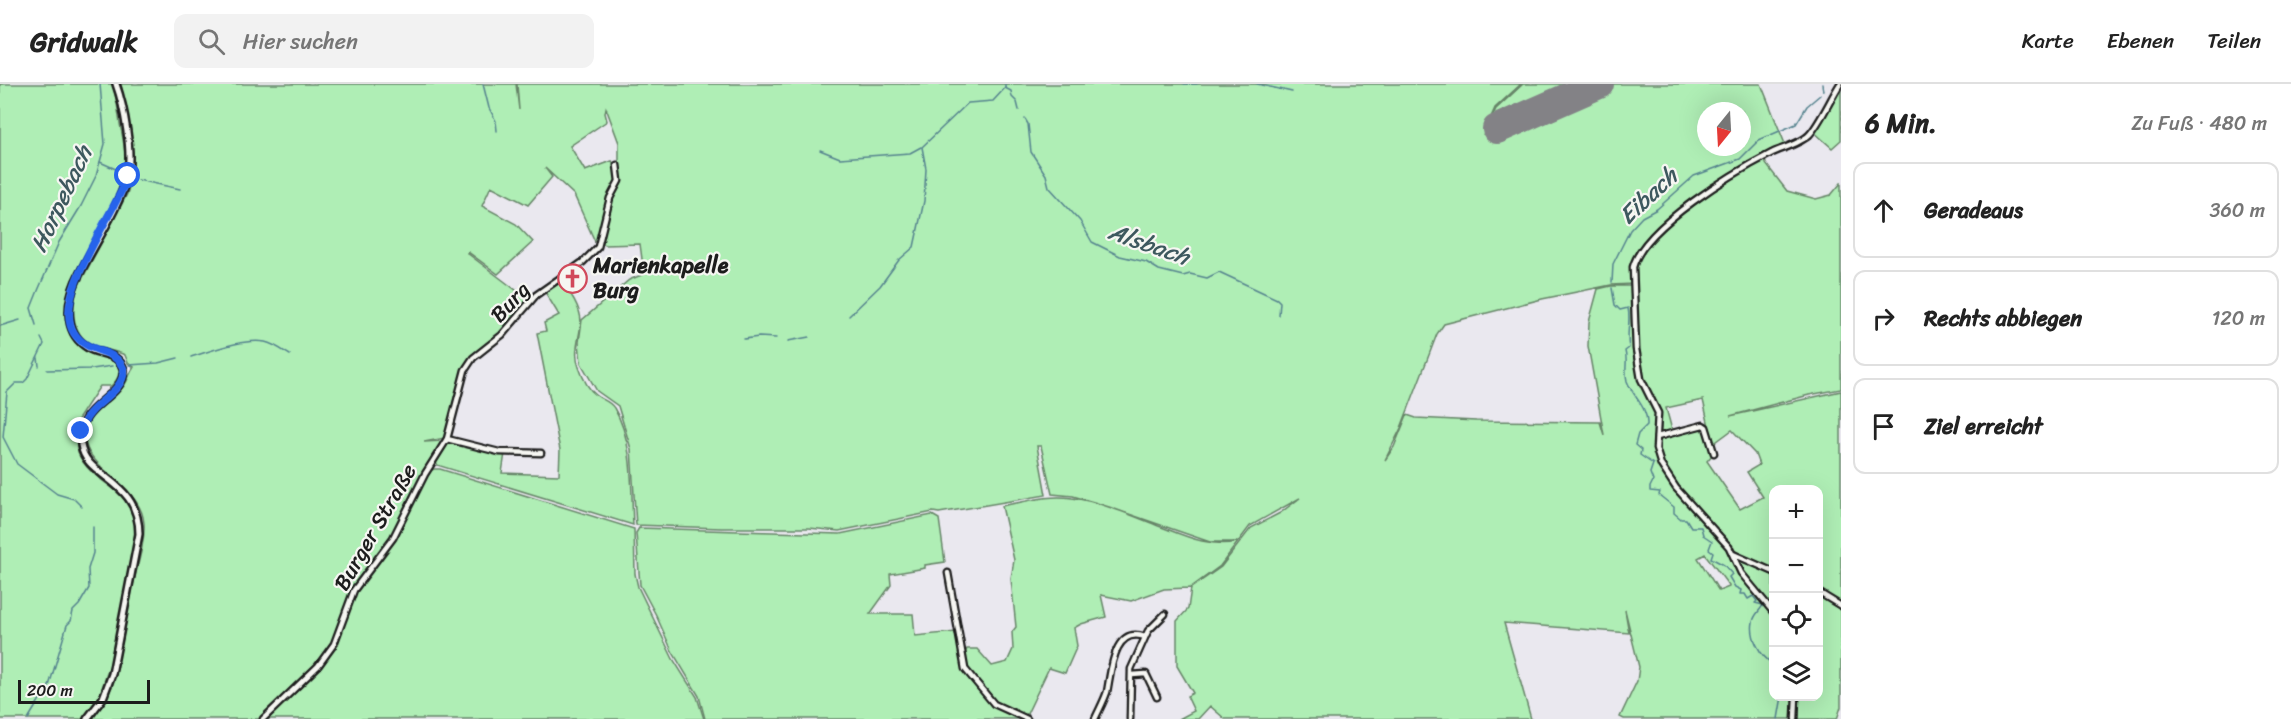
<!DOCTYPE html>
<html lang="de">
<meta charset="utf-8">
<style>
:root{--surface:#fff;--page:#f2f2f2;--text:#222;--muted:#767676;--line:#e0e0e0}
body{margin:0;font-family:Sriracha,sans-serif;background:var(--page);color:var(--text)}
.controls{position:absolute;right:18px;bottom:18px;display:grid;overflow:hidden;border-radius:12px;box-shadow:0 6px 24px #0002}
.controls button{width:54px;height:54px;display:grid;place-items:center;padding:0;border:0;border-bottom:2px solid var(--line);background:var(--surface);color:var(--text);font:30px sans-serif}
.compass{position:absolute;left:1697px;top:18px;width:54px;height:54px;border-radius:50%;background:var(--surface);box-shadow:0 6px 24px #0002;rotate:198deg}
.scale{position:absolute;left:18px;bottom:15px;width:132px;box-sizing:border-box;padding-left:6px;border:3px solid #1c1c1c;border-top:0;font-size:16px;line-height:21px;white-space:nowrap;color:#1c1c1c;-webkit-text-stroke:4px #f6f6f2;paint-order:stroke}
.stop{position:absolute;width:18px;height:18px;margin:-14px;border:4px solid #2563eb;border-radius:50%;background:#fff}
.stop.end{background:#2563eb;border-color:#fff;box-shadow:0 2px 6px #0008}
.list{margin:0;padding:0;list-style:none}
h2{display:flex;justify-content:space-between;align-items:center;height:78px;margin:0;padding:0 24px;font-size:26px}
h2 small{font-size:20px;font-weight:400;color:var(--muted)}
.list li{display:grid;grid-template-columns:39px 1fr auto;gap:18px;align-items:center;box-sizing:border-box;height:96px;margin:0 12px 12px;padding:0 12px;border:2px solid var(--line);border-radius:12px}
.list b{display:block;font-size:22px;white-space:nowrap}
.list em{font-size:20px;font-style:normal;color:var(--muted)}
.icon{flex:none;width:33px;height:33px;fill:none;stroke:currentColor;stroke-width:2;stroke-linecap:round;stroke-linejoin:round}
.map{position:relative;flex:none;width:1841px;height:635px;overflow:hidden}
header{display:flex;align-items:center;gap:36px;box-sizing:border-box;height:84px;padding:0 30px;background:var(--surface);border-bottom:2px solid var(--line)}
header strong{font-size:28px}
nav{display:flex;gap:33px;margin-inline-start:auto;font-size:21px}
.search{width:420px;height:54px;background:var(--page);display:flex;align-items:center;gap:15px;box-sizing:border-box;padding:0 21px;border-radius:12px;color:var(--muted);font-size:22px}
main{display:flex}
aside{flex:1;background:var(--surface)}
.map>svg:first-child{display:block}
.green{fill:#afeeb5;stroke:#668568;stroke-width:1.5;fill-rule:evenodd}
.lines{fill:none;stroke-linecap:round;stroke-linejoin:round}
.stream{stroke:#55838e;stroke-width:1.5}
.runway{stroke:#838286;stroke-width:30}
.minor-casing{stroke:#1c1c1c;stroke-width:9}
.tertiary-casing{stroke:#1c1c1c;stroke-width:10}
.minor{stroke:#f6f6f2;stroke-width:4.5}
.tertiary{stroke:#f6f6f2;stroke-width:5}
.route{stroke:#2563eb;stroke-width:8}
.labels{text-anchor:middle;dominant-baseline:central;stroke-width:4.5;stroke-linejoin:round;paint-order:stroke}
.poi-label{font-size:22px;font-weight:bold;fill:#1c1c1c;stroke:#f6f6f2;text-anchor:start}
.street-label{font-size:22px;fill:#1c1c1c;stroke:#f6f6f2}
.water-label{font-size:24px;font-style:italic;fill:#3d585e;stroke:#f6f6f2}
</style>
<header>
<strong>Gridwalk</strong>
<div class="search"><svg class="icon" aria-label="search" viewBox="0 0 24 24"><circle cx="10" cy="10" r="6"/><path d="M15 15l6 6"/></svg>Hier suchen</div>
<nav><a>Karte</a><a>Ebenen</a><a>Teilen</a></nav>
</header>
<main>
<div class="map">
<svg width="1841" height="635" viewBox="0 0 1841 635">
<rect width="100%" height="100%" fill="#eae8ef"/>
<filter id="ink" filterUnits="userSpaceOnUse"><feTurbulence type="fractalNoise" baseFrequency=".0167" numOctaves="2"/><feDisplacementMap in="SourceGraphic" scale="12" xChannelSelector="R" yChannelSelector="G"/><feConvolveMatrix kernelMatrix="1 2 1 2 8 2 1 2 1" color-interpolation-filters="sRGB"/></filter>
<g filter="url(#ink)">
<g class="green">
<path d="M 0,0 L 112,0 C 117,13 118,27 120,40 C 123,53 126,68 125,81 C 124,108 104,137 91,161 C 83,176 72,193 68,210 C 62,233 66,258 89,269 C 96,272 104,272 111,276 C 123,283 120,294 111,302 L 100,302 L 77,337 C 83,346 73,358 78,369 C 94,406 141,401 134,456 L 112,574 L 99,613 L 83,635 L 0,635 Z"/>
<path d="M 121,0 L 516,0 L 519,26 L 517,0 L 1521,0 L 1495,24 L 1483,51 L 1496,25 L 1523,0 L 1761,0 L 1785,60 L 1709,102 L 1663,143 L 1635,174 L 1634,200 L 1611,201 L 1542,215 L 1444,240 L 1437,250 L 1401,344 L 1385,376 L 1394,363 L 1407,331 L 1416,334 L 1476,337 L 1600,338 L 1604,351 L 1588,262 L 1589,238 L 1598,205 L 1611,202 L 1634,202 L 1640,298 L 1656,330 L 1654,359 L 1659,381 L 1671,401 L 1729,466 L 1737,483 L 1773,531 L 1774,612 L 1793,613 L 1793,635 L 1624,635 L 1620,633 L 1637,597 L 1639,583 L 1625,526 L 1629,549 L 1504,539 L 1531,635 L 1225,635 L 1210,622 L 1198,635 L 1179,635 L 1194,627 L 1187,612 L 1193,609 L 1177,582 L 1177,537 L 1188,525 L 1191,504 L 1221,483 L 1251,444 L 1280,429 L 1300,414 L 1250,442 L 1220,482 L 1190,504 L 1164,505 L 1131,517 L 1101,511 L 1106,533 L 1081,540 L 1074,544 L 1077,562 L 1065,589 L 1049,584 L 1025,634 L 995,619 L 966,585 L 964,570 L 967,565 L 977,565 L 992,582 L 1007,578 L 1013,565 L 1012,548 L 1016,543 L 1011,495 L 1014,476 L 1002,422 C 1025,418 1049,410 1072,414 C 1098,417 1131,431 1156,441 C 1183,451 1208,464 1237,458 L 1210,458 L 1097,419 L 1073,412 L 1052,410 L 1041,362 L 1037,362 L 1046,411 L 939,429 L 933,428 L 839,447 L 809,444 L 721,444 L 636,441 L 631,365 L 618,322 L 597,307 L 581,279 L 579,258 L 582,236 L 629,196 L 644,190 L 640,160 L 605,161 L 601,158 L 607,124 L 619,97 L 619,59 L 606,24 L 605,29 L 607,37 L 570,62 L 585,87 L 612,77 L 618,85 L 618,97 L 609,114 L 597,162 L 574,111 L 545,84 L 552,93 L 528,121 L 491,102 L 482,122 L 516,140 L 533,158 L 498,190 L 468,168 L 467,169 L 529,216 L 508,243 L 471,274 L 445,354 L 424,358 L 443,357 L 391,453 L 353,505 L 334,557 L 316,583 L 260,635 L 93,635 L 107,613 L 113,600 C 121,566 127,532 134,497 C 138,479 145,458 144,439 C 141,396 68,381 88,338 C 95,323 113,316 123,303 C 128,297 129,290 134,283 L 128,279 L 125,271 C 116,267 107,266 98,263 C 71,254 70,225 78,203 L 127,110 L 133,91 L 133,70 ZM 1706,27 L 1742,27 L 1742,63 L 1706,63 ZM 1705,470 L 1729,502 L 1729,503 L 1719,507 L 1698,474 Z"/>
<path d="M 1841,0 L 1841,56 L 1832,64 L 1813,47 Z"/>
<path d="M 1765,73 L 1766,80 L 1787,107 L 1816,115 L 1831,111 L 1841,99 L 1841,305 L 1809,311 L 1730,332 L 1841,307 L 1841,520 L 1819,507 L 1818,406 L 1774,406 L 1773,486 L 1751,477 L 1731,464 L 1673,398 L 1659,369 L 1658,354 L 1702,342 L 1705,344 L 1712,371 L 1707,377 L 1740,425 L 1763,413 L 1747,388 L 1759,381 L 1755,370 L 1732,346 L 1713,360 L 1703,316 L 1666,324 L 1672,346 L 1660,349 C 1665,321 1650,317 1644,294 C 1637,259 1633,209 1637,174 L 1643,164 L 1711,104 Z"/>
<path d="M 559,199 C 570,204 581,226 581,238 C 580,253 573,268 579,283 C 582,292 588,305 596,311 C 602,316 610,317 614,324 C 634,357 631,404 633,441 L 437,381 L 436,378 L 446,359 L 451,358 L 505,369 L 502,389 L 559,391 L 560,366 L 537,249 L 546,247 L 544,239 L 559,231 L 545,208 Z"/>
<path d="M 434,385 L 440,385 L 634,445 L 635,490 L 638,503 L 673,575 L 697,613 L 704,635 L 265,635 L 313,590 L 331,567 L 355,506 L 393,456 L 428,388 Z"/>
<path d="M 932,431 L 939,435 L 945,478 L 925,481 L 925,484 L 890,490 L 891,501 L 870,530 L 913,530 L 915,552 L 956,548 L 964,585 L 993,620 L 1024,635 L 705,635 L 699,612 L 672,567 L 656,531 L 640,501 L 636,449 L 639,444 L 840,450 Z"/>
<path d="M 1741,473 L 1773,489 L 1773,525 L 1752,500 L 1738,477 Z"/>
<path d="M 1819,509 L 1841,523 L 1841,623 L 1837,635 L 1799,635 L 1799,613 L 1818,612 Z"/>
</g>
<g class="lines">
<g class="stream">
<path d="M 483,0 L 489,24 L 496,37 L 497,47"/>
<path d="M 1005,0 L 1005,4 L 1011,7 L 1012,13 L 1017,18 L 1019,26"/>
<path d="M 1184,0 L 1197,0"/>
<path d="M 1257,0 L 1292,8"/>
<path d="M 1822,0 L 1823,7"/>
<path d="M 1025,35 L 1028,40 L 1031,68 L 1046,91 L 1049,103 L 1080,137 L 1092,158 L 1120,172 L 1146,178 L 1159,186 L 1183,192 L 1190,190 L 1207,194 L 1219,188 L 1277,215 L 1280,218 L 1279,231"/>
<path d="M 820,66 L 840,74 L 910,69 L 921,63"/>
<path d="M 100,78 L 118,86"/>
<path d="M 138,96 L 180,105"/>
<path d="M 1612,199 L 1613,180 L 1630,146 L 1642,133 L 1657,125 L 1694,92 L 1740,75 L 1759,56 L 1796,40 L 1807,22 L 1820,11"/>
<path d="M 1612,204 L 1615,221 L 1620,226 L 1628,224 C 1631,237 1626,250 1629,264 L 1625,267 C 1628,277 1624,286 1627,297 C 1633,313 1648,323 1647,341 L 1638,350 L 1635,361 L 1641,366 L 1640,371 L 1653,380 L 1650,389 L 1653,397 L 1650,403 L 1650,407 L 1660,408 L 1659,411 L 1674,423 L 1674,429 L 1681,435 L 1686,435 L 1691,443 L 1701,443 L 1703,451 L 1712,457 L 1709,465 L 1713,468 L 1711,474 L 1724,481 L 1732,490 L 1729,493 L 1735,503 L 1741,506 L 1740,510 L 1745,510 L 1748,515 L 1753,512 L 1757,517 L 1755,519 L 1763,521 C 1760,527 1754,531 1753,538 C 1750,553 1760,572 1773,580 L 1774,593"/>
<path d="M 849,232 L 880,202 L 899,176 L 914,163 L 924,117 L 926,85 L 922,63 L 968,19 L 993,17 L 1005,4"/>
<path d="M 36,241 L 31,224 L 37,209 L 59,158 L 81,122 L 96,92 L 105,60 L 100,0"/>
<path d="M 0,242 L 20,236"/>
<path d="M 41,254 L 44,260 L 27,295 L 23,299 L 16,299 L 7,308 L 3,353 L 17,380 L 57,410 L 74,415 L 82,423"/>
<path d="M 744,255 L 759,253 L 776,254"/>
<path d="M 788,257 L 809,253"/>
<path d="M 191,273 C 211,267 244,254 265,258 C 274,260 282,266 290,271"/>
<path d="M 38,274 L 39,282"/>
<path d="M 129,281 L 158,279 L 178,274"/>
<path d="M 47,286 L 92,285 L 112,282"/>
<path d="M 28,635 L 42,612 L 47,609 L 67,541 L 71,537 L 73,527 L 79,521 L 89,504 L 88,485 L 93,469 L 93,443"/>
<path d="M 1778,635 L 1782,612"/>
</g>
<path class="runway" d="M 1497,45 L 1599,0"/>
<defs>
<g id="minor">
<path d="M 1657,353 L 1703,341 L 1706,343 L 1714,369"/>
<path d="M 447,355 L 499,368 L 541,369"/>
<path d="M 1733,470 L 1774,488"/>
<path d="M 948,489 L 965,585 L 994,620 L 1027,635"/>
<path d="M 1818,508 L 1841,522"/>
<path d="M 1774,529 L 1741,489 L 1729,463 L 1676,404 L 1661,381 L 1656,365 L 1658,329 L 1641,295 L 1636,265 L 1633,183 C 1644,142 1735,88 1772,69 C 1783,64 1801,59 1809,51 C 1819,41 1831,14 1840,0"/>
<path d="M 1132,591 L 1146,590 L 1157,613"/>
<path d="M 263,635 L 318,582 L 334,560 L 354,506 L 393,454 L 425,390 L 447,355 L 465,286 L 473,274 L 502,251 L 536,211 L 583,178 L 598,163 L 610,114 L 619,97 L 617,81"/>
<path d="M 1095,635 C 1099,626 1104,617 1107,608 C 1111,589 1113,541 1145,553"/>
<path d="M 1130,635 L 1131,585 L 1148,547 L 1165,530"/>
<path d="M 1795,635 L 1796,612"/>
</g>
<path id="tertiary" d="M 87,635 L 103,614 L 112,590 L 139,450 C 139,395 86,395 81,361 C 75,319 123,317 124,286 C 118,268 104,272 90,265 C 64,251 66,221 76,197 C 91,165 119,126 127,92 C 133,69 124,22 116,0"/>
</defs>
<use href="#minor" class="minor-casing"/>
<use href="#tertiary" class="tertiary-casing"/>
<use href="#minor" class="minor"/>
<use href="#tertiary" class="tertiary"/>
</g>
</g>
<g class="lines" filter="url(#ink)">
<path class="route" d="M 81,347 C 87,318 123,312 124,286 C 115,262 89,272 74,249 C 51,214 115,129 128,92"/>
</g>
<defs>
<symbol id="church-ring" viewBox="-11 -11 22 22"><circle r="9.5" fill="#f6f6f2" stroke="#d1495b" stroke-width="1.5"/><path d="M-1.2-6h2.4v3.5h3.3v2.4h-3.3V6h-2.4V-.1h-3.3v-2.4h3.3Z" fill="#d1495b"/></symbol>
</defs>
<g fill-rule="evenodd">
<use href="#church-ring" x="556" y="178" width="33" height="33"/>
</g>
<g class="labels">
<g class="poi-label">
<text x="593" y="181">Marienkapelle<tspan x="593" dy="25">Burg</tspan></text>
</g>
<g class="street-label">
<text transform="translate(510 218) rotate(-47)">Burg</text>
<text transform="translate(375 443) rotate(-60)">Burger Straße</text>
</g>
<g class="water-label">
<text transform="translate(1648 112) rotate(-43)">Eibach</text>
<text transform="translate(61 115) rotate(-65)">Horpebach</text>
<text transform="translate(1149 160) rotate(19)">Alsbach</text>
</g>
</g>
</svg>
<div class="controls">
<button>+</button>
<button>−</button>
<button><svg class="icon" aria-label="locate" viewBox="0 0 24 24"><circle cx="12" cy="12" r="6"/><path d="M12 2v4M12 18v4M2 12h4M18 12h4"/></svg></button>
<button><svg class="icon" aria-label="layers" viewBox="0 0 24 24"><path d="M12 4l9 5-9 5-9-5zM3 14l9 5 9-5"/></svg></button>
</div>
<svg class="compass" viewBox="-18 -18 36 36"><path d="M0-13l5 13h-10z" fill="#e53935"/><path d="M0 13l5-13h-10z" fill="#767676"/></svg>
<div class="scale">200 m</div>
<div class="stop" style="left:128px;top:92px"></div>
<div class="stop end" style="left:81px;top:347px"></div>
</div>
<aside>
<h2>6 Min.<small>Zu Fuß · 480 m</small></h2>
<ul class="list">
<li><svg class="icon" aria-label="ahead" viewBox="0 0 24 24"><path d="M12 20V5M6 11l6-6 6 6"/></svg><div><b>Geradeaus</b></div><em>360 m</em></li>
<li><svg class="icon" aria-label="right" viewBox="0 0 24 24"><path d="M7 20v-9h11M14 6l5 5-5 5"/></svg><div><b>Rechts abbiegen</b></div><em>120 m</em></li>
<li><svg class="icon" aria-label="arrive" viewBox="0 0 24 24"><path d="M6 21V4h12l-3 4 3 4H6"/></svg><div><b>Ziel erreicht</b></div></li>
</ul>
</aside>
</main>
